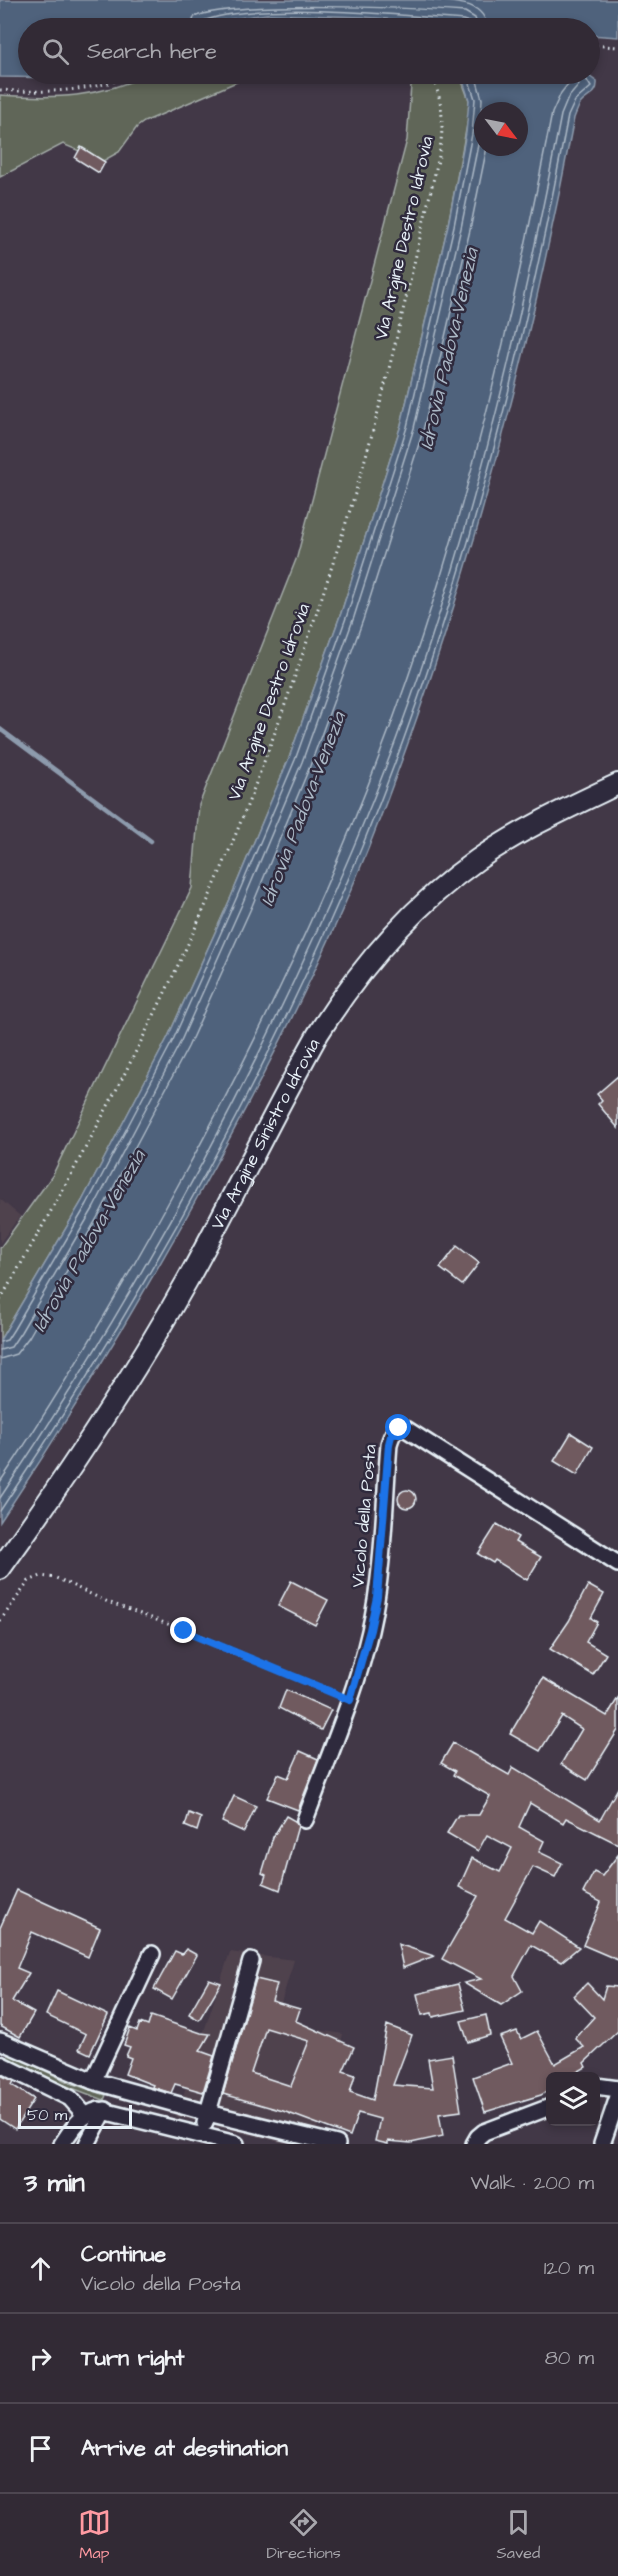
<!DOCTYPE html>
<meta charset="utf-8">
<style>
:root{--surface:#322a35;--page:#3a323d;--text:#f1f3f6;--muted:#a8a7ad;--line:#4d4650;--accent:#ff9aa2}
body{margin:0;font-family:"Architects Daughter",sans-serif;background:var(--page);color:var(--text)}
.controls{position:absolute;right:18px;bottom:18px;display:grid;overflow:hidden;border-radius:9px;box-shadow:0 3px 9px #0003}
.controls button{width:54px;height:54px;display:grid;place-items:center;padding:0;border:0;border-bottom:2px solid var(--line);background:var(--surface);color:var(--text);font:30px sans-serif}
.compass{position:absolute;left:474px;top:102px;width:54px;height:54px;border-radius:50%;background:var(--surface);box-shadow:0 3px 9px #0003;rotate:122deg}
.scale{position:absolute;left:18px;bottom:15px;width:114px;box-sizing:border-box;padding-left:6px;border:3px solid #e8f1f8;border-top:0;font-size:16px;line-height:21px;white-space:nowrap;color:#e8f1f8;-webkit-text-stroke:4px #2f2a3d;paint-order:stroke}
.stop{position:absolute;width:18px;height:18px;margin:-14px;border:4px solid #1a73e8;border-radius:50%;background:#fff}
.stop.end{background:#1a73e8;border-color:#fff;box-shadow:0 2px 6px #0008}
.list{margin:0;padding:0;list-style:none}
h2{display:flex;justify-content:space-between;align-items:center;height:78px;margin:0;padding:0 24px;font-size:26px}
h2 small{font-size:20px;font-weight:400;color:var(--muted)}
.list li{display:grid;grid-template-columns:39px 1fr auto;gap:18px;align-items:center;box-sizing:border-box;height:90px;padding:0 24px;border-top:2px solid var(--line)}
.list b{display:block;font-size:22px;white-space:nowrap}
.list p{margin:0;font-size:20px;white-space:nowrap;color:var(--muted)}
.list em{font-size:20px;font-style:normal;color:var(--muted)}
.icon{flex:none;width:33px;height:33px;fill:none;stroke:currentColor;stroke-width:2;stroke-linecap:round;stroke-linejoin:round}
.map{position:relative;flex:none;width:618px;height:2144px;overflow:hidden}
.search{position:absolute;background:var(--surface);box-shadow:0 3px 9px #0003;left:18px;right:18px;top:18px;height:66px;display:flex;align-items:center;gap:15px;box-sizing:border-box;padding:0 21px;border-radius:33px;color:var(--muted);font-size:22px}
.sheet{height:348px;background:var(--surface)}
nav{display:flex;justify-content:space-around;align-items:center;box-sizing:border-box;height:84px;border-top:2px solid var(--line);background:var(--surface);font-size:16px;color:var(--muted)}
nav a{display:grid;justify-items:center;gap:3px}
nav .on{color:var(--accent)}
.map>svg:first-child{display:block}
.built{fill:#50424e}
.green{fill:#606659;stroke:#a4aca8;stroke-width:1.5}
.water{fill:#50627b;stroke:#8d9bad;stroke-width:1.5;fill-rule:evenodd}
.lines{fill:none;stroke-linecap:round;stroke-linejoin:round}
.shore{stroke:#abb8c6;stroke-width:1.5}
.stream{stroke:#8d9bad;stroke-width:4.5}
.building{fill:#705a5e;stroke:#e8f1f8;stroke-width:1.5;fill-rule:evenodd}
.minor-casing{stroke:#e8f1f8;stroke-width:20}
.major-casing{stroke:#e8f1f8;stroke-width:24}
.path{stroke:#e8f1f8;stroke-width:3;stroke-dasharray:1.5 4.5;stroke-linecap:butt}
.minor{stroke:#2f2a3d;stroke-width:15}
.major{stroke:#2f2a3d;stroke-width:20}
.route{stroke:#1a73e8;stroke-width:8}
.labels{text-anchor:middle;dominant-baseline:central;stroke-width:5;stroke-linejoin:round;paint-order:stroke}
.street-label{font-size:18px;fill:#e8f1f8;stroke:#2f2a3d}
.water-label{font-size:20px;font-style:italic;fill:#abb8c6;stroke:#2f2a3d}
</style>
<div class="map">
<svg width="618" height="2144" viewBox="0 0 618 2144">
<rect width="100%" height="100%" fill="#423847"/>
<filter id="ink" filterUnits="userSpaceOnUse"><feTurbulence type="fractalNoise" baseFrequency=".0167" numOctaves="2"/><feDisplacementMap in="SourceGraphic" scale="12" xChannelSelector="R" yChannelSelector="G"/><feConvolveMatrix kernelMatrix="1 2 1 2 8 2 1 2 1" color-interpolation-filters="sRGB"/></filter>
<g filter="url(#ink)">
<g class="built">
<path d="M 0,1199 L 20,1216 L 0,1243 Z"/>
<path d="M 230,1952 L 294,1960 L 275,2023 L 343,2034 L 313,2144 L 289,2144 L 176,2117 Z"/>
</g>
<g class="green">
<path d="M 149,74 L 255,74 L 144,122 L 137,127 L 119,152 L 103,161 L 63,144 L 0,177 L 0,95 C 56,99 98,98 149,74 Z"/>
<path d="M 402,74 L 459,74 L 469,100 L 469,114 L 448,225 L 401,425 L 341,613 L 289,758 L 231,897 L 168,1037 L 82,1201 L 0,1340 L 0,1248 L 52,1176 L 192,888 L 199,805 L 297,557 L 407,140 L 411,85 Z"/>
<path d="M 9,2053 L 70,2083 L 106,2095 L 104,2100 L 56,2082 L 12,2061 L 7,2058 Z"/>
</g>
<g class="water">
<path d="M 0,0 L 618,0 L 618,37 L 590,35 L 590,28 L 498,28 L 363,17 L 267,14 L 213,22 L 199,28 L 28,28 L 28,74 L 101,74 L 72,78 L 0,77 Z"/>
<path d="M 461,74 L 586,74 L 597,82 C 598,95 587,95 580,104 C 578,108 576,113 574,118 C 527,367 462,613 368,849 C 321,965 264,1077 203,1187 C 140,1302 73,1413 0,1522 L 0,1340 L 82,1201 L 168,1037 L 231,897 L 289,758 L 341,613 L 401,425 L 448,225 L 466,133 L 469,100 ZM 483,111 L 519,111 L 519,147 L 483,147 Z"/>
</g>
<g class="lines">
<g class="shore">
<path d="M 428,0 C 451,2 485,0 487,28"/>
<path d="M 191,28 L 194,17 C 231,0 413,8 465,12 L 475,18 L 478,28"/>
<path d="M 198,28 L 201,22 C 249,0 404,15 463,20 L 469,22 L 470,28"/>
<path d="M 0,1342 L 7,1340 L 14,1329 L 87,1204 L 173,1040 L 236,899 L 295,760 L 347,615 L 407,427 L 454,226 L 472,134 L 475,99 L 467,74"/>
<path d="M 0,1350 L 11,1347 L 21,1332 L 94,1207 L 180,1043 L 243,902 L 302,762 L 354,617 L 414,428 L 461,228 L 480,135 L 482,99 L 475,74"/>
<path d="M 0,1359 L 16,1354 L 29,1337 L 101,1211 L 188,1047 L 252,906 L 310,766 L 363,620 L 423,431 L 470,230 L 487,147"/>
<path d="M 0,1482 C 64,1387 122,1288 177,1187 C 282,997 372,799 436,592 C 485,435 521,274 552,113 L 561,93 L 568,84 L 567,74"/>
<path d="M 0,1498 C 138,1293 257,1075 353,848 C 452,616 514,362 561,115 L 568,98 L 579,85 L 576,74"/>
<path d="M 0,1511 C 140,1303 265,1081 361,849 C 458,615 521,365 568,116 L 575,101 L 591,87 L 583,74"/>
</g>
<path class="stream" d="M 0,729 L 151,841"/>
</g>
<g class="building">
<path d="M 81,147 L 105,162 L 99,173 L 75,158 Z"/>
<path d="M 618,1076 L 618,1128 L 598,1104 L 602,1100 L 597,1094 Z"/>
<path d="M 457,1246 L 479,1263 L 462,1285 L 440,1268 Z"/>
<path d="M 571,1433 L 593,1447 L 577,1475 L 554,1461 Z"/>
<circle cx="407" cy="1499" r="9"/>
<path d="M 497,1524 L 518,1537 L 515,1542 L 541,1557 L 527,1580 L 495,1560 L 493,1563 L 478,1554 Z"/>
<path d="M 291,1581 L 328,1600 L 315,1625 L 278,1606 Z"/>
<path d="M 588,1585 L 604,1594 L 591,1618 L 597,1622 L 586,1642 L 606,1654 L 593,1675 L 550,1649 L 569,1621 Z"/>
<path d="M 543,1678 L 607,1716 L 618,1698 L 618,1730 L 587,1780 L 561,1764 L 582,1729 L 562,1716 L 540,1751 L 510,1734 Z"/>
<path d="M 286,1690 L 331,1710 L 321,1730 L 279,1708 Z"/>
<path d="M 453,1743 L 509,1775 L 513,1767 L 600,1820 L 618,1788 L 618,1844 L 566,1818 L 563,1823 L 530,1803 L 519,1827 L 544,1841 L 539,1852 L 562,1863 L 555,1877 L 533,1867 L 505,1918 L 532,1933 L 539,1921 L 579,1947 L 561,1962 L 531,1945 L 514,1976 L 522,1991 L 501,2005 L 464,1983 L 481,1979 L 442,1959 L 478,1896 L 459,1887 L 472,1858 L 500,1872 L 512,1848 L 487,1835 L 478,1851 L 447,1833 L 458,1815 L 479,1815 L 490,1796 L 453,1775 L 455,1771 L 441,1763 Z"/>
<path d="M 300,1751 L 318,1759 L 298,1810 L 267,1798 L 278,1774 L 288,1778 Z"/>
<path d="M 234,1796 L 256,1806 L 244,1832 L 222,1822 Z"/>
<path d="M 189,1813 L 201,1818 L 197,1831 L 185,1826 Z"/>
<path d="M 286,1816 L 295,1821 L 298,1826 L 280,1890 L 263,1883 L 266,1875 L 262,1873 L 273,1837 Z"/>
<path d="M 618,1855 L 618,1960 L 583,1945 L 601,1902 L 583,1893 L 594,1872 L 602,1876 Z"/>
<path d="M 17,1890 L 100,1928 L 88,1957 L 32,1932 L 17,1968 L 29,1973 L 12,2001 L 34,2013 L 20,2037 L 0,2026 L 0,1928 Z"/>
<path d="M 398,1944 L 434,1956 L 403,1968 Z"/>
<path d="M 186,1949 L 197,1955 L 172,1999 L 154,1989 L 175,1951 L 182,1954 Z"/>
<path d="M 209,1979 L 221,1983 L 199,2020 L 189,2014 Z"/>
<path d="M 256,1979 L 277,1984 L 272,2001 L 300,2009 L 296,2021 L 354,2047 L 343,2071 L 355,2075 L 350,2092 L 373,2100 L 387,2025 L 412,2035 L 393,2085 L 433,2088 L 428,2059 L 452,2055 L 461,2111 L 439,2114 L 443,2136 L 411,2143 L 388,2141 L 388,2144 L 375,2141 L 380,2119 L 358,2113 L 350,2136 L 283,2111 L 223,2094 ZM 266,2028 L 309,2041 L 291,2086 L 251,2073 Z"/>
<path d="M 587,1983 L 602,1999 L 606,1986 L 618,1987 L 618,2031 L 584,2063 L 586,2067 L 570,2076 L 550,2076 L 550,2089 L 541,2095 L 485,2112 L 473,2077 L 512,2063 L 500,2037 L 517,2031 L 521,2039 L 537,2031 L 555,2064 L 584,2047 L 575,2038 L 594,2017 L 574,1996 Z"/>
<path d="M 458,1984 L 465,2010 L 433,2017 L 432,2013 L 422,2015 L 417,1994 Z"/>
<path d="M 57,1991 L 108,2015 L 90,2054 L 79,2049 L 86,2034 L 46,2015 Z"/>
<path d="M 486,2015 L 490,2035 L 468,2042 L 461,2021 Z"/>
<path d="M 151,2016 L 201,2033 L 210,2034 L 200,2051 L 214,2056 L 203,2092 L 175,2084 L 171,2093 L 152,2087 L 153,2085 L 125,2074 L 131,2058 L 126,2056 L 130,2047 L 124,2045 L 130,2028 L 137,2031 L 140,2023 L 148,2026 Z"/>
<path d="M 0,2075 L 14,2081 L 12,2085 L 34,2099 L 15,2129 L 0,2119 Z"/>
</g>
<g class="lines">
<defs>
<g id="minor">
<path d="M 305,1820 C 328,1758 355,1696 370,1631 C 384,1571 384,1506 389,1444 C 392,1434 394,1428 406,1429 L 618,1564"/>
<path d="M 0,2041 L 93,2081 L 208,2113 L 337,2144"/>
<path d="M 0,2064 L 70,2098 L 85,2115"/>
<path d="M 93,2081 L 152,1954"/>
<path d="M 596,2086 L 618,2089"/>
<path d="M 205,2123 L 251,1961"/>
<path d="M 62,2144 C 72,2129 81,2114 99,2110 L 236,2144"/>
<path d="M 87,2144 L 105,2110"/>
<path d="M 474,2144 L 478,2137 L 484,2132 L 550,2107"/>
<path d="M 602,2144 L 618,2097"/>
</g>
<g id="major">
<path id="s1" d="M 0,1569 C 67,1476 132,1379 188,1279 C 233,1198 273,1114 318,1034 C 361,966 412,906 477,860 C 521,829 570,807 618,784"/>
</g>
</defs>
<use href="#minor" class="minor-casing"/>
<use href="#major" class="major-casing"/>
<g class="path">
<path d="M 252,28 L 298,28"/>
<path d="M 590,45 L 618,47"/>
<path d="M 0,90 C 47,93 91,92 135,74"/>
<path d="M 0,1300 C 80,1163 155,1022 218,877 C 269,757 311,633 350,510 C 386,394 411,274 439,156 C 444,124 444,103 431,74"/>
<path d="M 0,1621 L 29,1581 L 41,1576 L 56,1578 L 108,1602 L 200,1636 L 338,1695"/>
</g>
<use href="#minor" class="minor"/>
<use href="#major" class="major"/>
</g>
</g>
<g class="lines" filter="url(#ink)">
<path class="route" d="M 184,1631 L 350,1700 L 370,1630 L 377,1597 L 389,1444 L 391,1436 L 399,1428"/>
</g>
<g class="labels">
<g class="street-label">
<text transform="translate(404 238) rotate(-77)">Via Argine Destro Idrovia</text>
<text transform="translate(269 702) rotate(-70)">Via Argine Destro Idrovia</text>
<text stroke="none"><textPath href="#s1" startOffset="510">Via Argine Sinistro Idrovia</textPath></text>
<text transform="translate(364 1516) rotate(-85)">Vicolo della Posta</text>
</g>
<g class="water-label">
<text transform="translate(449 349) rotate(-77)">Idrovia Padova-Venezia</text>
<text transform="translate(303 809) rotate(-69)">Idrovia Padova-Venezia</text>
<text transform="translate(89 1241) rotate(-60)">Idrovia Padova-Venezia</text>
</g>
</g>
</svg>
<div class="controls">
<button><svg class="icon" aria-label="layers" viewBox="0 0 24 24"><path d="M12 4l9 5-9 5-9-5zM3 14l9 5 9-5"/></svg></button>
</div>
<svg class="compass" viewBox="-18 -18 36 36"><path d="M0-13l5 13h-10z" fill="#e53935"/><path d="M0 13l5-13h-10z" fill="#a8a7ad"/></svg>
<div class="scale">50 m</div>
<div class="stop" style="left:399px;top:1428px"></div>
<div class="stop end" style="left:184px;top:1631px"></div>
<div class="search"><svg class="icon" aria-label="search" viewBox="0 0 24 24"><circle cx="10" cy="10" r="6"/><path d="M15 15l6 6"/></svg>Search here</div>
</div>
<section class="sheet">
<h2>3 min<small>Walk · 200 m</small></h2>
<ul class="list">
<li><svg class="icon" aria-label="ahead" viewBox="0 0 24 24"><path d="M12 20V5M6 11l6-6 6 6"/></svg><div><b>Continue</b><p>Vicolo della Posta</p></div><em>120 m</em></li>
<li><svg class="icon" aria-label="right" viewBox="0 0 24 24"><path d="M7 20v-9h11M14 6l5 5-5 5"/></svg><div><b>Turn right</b></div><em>80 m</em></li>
<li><svg class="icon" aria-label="arrive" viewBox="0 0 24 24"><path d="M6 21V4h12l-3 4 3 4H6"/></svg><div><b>Arrive at destination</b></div></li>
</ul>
</section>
<nav>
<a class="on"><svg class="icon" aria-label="map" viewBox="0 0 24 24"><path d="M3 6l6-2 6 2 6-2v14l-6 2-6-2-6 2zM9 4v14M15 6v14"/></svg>Map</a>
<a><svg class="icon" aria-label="directions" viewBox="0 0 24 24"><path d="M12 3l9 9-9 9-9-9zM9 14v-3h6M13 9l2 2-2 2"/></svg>Directions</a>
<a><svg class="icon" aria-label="saved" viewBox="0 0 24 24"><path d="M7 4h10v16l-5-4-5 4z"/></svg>Saved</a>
</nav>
